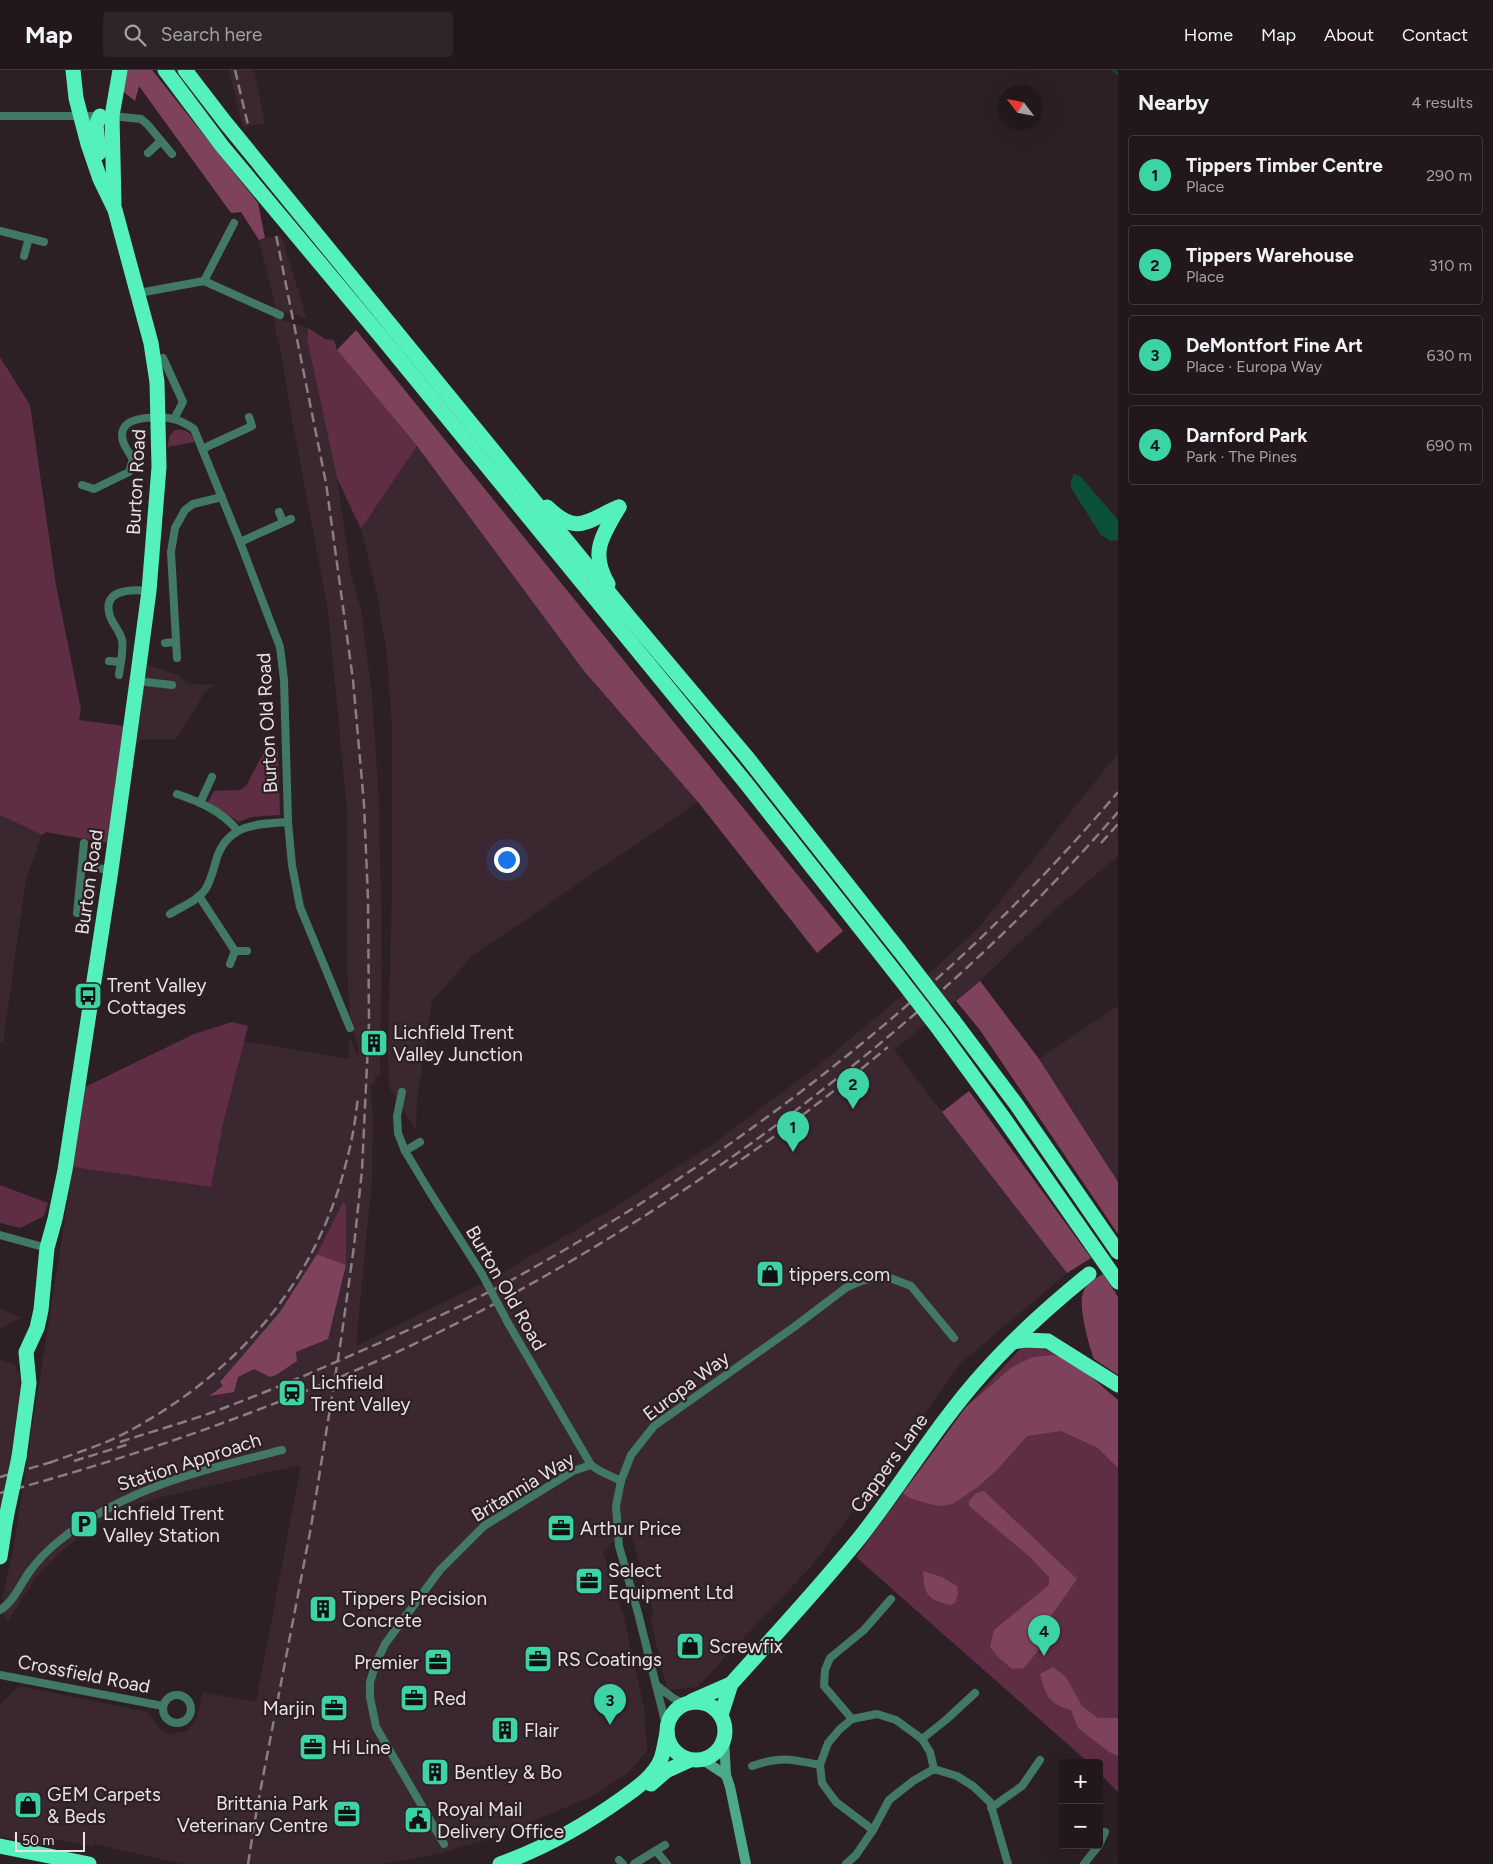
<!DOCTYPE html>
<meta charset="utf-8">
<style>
:root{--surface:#22181c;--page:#2e2529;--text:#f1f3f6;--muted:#a2a0a3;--line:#3f373b;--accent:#3cd4a4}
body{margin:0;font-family:Figtree,sans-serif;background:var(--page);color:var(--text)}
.controls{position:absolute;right:15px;bottom:15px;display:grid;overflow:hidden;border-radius:5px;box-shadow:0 5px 20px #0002}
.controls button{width:45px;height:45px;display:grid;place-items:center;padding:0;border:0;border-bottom:1px solid var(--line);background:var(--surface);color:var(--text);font:25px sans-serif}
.compass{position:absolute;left:998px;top:15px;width:45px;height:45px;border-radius:50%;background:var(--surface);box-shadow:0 5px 20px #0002;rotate:302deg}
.scale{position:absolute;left:15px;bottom:12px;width:70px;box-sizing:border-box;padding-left:5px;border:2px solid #eae1e4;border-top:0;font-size:14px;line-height:18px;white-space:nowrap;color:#eae1e4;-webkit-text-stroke:4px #2d2025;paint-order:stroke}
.you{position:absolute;left:506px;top:789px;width:18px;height:18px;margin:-12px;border:4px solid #fff;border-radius:50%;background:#1a73e8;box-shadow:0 0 0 8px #1a73e833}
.badge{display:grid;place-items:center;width:32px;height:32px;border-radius:50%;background:var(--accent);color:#111;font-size:16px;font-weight:700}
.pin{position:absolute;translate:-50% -41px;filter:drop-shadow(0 1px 2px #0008)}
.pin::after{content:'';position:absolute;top:26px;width:18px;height:15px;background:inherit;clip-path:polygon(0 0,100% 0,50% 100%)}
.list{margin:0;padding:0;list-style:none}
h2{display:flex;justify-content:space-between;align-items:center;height:65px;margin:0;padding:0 20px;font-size:21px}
h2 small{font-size:16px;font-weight:400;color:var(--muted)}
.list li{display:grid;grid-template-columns:32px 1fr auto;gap:15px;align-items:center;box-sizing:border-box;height:80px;margin:0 10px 10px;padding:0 10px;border:1px solid var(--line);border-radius:5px}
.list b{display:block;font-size:19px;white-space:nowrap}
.list p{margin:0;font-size:16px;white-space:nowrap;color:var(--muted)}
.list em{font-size:16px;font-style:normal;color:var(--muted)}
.icon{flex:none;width:28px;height:28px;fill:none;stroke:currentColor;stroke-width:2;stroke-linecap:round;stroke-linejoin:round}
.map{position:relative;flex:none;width:1118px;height:1794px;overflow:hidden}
header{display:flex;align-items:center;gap:30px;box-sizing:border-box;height:70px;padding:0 25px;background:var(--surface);border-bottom:1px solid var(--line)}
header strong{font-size:24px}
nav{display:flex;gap:28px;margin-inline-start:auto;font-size:18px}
.search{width:350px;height:45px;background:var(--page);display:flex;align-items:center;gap:12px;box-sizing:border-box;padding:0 18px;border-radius:5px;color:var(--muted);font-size:19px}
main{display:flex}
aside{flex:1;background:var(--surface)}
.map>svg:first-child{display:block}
.built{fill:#3b272f}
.green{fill:#5f2d44}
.forest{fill:#7f425d}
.water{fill:#0c4f3b}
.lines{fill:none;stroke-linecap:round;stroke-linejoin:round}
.stream{stroke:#0c4f3b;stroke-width:2.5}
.street{stroke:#427964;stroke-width:8}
.secondary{stroke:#4daa88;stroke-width:10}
.highway{stroke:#55f1bd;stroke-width:15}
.rail{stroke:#897e82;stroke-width:2.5;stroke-dasharray:10 5;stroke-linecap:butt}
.street-bridge{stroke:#427964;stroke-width:8}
.highway-bridge{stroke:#55f1bd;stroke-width:15}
.labels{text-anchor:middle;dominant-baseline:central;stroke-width:4.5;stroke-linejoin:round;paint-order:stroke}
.street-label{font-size:19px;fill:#eae1e4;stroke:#2d2025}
.poi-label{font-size:19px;fill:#eae1e4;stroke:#2d2025;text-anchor:start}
</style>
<header>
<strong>Map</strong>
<div class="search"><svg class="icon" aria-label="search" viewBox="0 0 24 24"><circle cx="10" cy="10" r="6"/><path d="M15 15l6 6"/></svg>Search here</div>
<nav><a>Home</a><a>Map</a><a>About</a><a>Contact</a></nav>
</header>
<main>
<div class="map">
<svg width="1118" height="1794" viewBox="0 0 1118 1794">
<rect width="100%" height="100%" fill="#2d2025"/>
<g class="built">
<path d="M 229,0 L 254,0 L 265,53 L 243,57 Z"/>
<path d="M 281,165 L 307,249 L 276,239 L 259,170 Z"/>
<path d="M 273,247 L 308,258 L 307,269 L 337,408 L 351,505 L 361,539 L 372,625 L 378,717 L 382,867 L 380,1006 L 375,1006 L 375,1013 L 370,1015 L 373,1046 L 372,1108 L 356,1276 L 493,1208 L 612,1139 L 714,1073 L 814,999 L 939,895 L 981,855 L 1118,683 L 1118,786 L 1055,839 L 980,911 L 894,980 L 1067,1203 L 961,1293 L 874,1414 L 810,1498 L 697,1617 L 667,1620 L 650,1547 L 654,1544 L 629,1456 L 603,1482 L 624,1547 L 644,1638 L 647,1681 L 628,1703 L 593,1726 L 490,1769 L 437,1784 L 384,1794 L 183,1794 L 94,1774 L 93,1777 L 43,1766 L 42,1776 L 0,1766 L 0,1635 L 19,1616 L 144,1641 L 148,1643 L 161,1660 L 171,1664 L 187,1661 L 196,1650 L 203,1622 L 256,1632 L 301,1395 L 158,1428 L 121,1439 L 87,1460 L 58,1485 L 36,1507 L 8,1551 L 0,1541 L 13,1480 L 73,1097 L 211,1117 L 223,1054 L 243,971 L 349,989 L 349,966 L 358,988 L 359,977 L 353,962 L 353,953 L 350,946 L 347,895 L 347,740 L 328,540 L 292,349 L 283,294 Z"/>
<path d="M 417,376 L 584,601 L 698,732 L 472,886 L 432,931 L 417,1029 L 416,1060 L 390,1019 L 388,985 L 392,820 L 392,658 L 387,584 L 376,520 L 361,459 Z"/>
<path d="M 147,595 L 178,605 L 188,614 L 215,615 L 205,622 L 176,669 L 141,669 L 134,678 Z"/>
<path d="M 0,745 L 42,765 L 26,809 L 3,972 L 0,972 Z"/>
<path d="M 1118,936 L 1118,1112 L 1039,989 Z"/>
<path d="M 0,1239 L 21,1247 L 0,1260 Z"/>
<path d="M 0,1289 L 15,1295 L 20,1307 L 21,1333 L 0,1452 Z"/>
</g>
<g class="green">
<path d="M 308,258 L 325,269 L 334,270 L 337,280 L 417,376 L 361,459 L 337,408 L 307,269 Z"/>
<path d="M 0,287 L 30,335 L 56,515 L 81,639 L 79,650 L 124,656 L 108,773 L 46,762 L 42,765 L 0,745 Z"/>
<path d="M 175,360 C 186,359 191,362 195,372 L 167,377 L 170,365 Z"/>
<path d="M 264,682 L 278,682 L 280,745 L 251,747 L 239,752 L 208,732 L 214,721 L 240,720 L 246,716 Z"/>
<path d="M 232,952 L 248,956 L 223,1054 L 211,1117 L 73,1097 L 85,1017 L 194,964 Z"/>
<path d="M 0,1115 L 48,1133 L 44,1146 L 20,1158 L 0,1153 Z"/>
<path d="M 343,1132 L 346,1135 L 346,1195 L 317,1184 Z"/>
<path d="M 1031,1275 C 1066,1283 1091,1308 1118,1330 L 1118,1722 L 1099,1703 L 1099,1693 L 1089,1693 L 856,1487 L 966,1337 L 1020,1279 Z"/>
</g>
<g class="forest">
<path d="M 127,0 L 152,0 L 258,133 L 265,168 L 259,170 L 241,142 L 231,143 L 139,16 L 135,31 L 121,20 Z"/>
<path d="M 356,260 L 843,861 L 817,883 L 698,732 L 584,601 L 417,376 L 337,280 Z"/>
<path d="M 980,911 L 1039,989 L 1118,1112 L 1118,1164 L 980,960 L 956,931 Z"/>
<path d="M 969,1021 L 1091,1188 L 1067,1203 L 942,1042 Z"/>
<path d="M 317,1184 L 346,1195 L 328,1269 L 296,1282 L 297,1291 L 276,1305 L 270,1307 L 254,1299 L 238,1307 L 234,1322 L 209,1326 L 223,1316 L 220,1312 L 280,1242 Z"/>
<path d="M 1103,1204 L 1118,1227 L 1118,1305 L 1094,1289 C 1089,1276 1078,1236 1083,1223 C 1086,1213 1095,1209 1103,1204 Z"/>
<path d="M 1052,1285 C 1073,1287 1102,1317 1118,1330 L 1118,1398 L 1098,1378 L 1061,1361 L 1027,1366 L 998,1399 L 979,1416 L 953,1434 L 941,1436 L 929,1434 L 910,1428 L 903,1423 L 966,1337 L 1012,1297 L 1033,1287 Z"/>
<path d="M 984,1421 L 1077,1509 L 1051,1546 L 1052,1552 L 1041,1566 L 1037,1582 L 1024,1598 L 1012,1599 L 998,1587 L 990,1577 L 994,1560 L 1049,1515 L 1049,1507 L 1030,1487 L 969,1436 L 969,1431 L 976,1423 Z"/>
<path d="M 923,1501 L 942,1507 L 957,1516 L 958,1524 L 955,1533 L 950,1535 C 927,1529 924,1525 923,1501 Z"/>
<path d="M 1053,1597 L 1066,1607 L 1082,1636 L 1098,1648 L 1118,1648 L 1118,1686 L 1109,1682 L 1078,1658 L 1071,1640 C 1048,1634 1046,1625 1040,1604 Z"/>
</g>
<path class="water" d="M 1074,404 L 1080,406 L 1118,450 L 1118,470 L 1111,471 L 1101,465 L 1071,418 L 1071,411 Z"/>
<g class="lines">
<path class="stream" d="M 1114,0 L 1118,4"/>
<g class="street">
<path d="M 0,46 L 112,46 L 141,49 L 148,55 L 172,84"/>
<path d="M 148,83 L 161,71"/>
<path d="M 0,161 L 44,172"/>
<path d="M 24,186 L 29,168"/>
<path d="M 204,211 L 234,153"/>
<path d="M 139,223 L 204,211 L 280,245"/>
<path d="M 163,288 L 183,332 L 174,349"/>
<path d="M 202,379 L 252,356 L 249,347"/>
<path d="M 82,415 L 94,419 L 129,402 L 133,389 C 128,381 119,370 123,360 C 128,345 164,346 177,350 C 183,352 188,355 194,359 L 240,472 L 280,577 L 284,610 L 288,752 L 292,795 L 300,837 L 350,958"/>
<path d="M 279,442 L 283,452"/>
<path d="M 240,472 L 291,449"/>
<path d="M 165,573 L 176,572"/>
<path d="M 177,588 L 171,482 L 175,458 L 185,440 L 193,434 L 222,427"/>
<path d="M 109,591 L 121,592"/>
<path d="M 119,605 C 120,595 124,581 122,570 C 120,561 113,555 110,546 C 101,519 132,519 149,521"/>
<path d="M 137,611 L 172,615"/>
<path d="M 177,724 C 200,732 222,741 237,760"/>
<path d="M 200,733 L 212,707"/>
<path d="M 82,796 L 111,800"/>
<path d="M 199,826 L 235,881"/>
<path d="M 77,843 L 84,773"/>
<path d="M 170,844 C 181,837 197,831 205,820 C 211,811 214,798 217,787 C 229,754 257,754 288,752"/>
<path d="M 230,894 L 235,881 L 247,881"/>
<path d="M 402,1022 L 397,1046 L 398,1063 L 405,1081 L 431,1124 L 482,1204"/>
<path d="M 405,1081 L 420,1072"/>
<path d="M 0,1165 L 47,1178"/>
<path d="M 508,1253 L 591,1395 L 600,1401 L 621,1411"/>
<path d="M 0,1540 C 13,1533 21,1513 30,1501 C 38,1490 49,1479 59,1471 C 123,1418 203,1400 282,1380"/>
<path d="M 0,1605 L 163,1636"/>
<path d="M 656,1615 L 673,1628 L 685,1634"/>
<circle cx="177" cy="1639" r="14"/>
<path d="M 852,1649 L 824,1616 L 825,1600 L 830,1588 L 864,1560 L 891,1529"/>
<path d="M 667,1659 L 638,1543 L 619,1476 L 616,1436 L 621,1411 L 631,1385 L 654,1356 L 794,1257 L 847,1217 L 861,1211 L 873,1208 L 890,1208 L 911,1216 L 954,1268"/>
<path d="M 922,1669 L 947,1649 L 975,1623"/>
<path d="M 752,1696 C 781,1686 791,1689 820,1695"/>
<path d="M 991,1738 L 1022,1716 L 1040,1690"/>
<path d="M 873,1760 L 836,1732 L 822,1713 L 820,1695 L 828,1673 L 840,1659 L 852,1649 L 877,1644 L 896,1650 L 922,1669 L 930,1682 L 934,1699"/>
<path d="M 444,1774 L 376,1657 L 370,1627 L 370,1612 L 376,1593 L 385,1574 L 440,1500 L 484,1456 L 573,1401 L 591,1395"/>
<path d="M 1099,1775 L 1105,1762"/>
<path d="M 656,1781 L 667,1794"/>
<path d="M 619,1790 L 623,1794"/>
<path d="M 634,1794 L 665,1775"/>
<path d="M 846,1794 L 856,1785 L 873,1760 L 889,1730 L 913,1711 L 934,1699 L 957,1706 L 973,1716 L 990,1732 L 1008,1794"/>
<path d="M 1084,1794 L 1099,1775"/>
</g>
<g class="secondary">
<path d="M 724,1669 L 726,1705 L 730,1717 L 746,1794"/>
<path d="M 703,1690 L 726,1705"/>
</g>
<g class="highway">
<path d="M 165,0 L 222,76 L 383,269 L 602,537 L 745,712 L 898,906"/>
<path d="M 185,0 L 225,52 L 629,547 L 746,686 L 899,880"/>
<path d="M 99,83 L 96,55 L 100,46"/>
<path d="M 114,134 L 112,46 L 120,0"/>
<path d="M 547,437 C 578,467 587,450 619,437"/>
<path d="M 608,514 C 589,482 603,465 619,437"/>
<path d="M 953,950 L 1016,1034 L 1118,1182"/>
<path d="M 941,962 L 1005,1050 L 1118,1212"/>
<path d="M 1013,1272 L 1025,1270 L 1048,1271 L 1118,1315"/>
<path d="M 19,1387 L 29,1313 L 26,1282 L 37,1258 L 41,1240 L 47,1178 L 55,1149 L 65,1100 L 111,800 L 137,611 L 149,521 L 159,397 L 157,312 L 151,273 L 115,140 L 100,109 L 88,74 L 76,28 L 73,0"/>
<path d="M 0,1487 L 6,1448"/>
<path d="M 692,1631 L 731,1614"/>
<circle cx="696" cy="1661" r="29"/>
<path d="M 721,1645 L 731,1614 C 775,1565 820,1517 861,1466 C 903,1412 938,1353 984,1302 C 1015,1267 1052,1234 1089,1204"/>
<path d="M 651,1714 L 666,1701 L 690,1690"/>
<path d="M 0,1776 L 89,1794"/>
<path d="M 500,1794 C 545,1778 585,1755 624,1727 C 638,1717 655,1705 661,1689 C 664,1681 665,1671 667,1663"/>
</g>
<g class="rail">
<path d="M 235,0 L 248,55"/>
<path d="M 1101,773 L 1118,754"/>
<path d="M 729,1098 C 784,1061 837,1019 888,977"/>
<path d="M 120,1372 C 156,1360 194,1350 229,1336 C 282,1316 334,1293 386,1270 C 426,1252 467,1234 506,1213 C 736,1087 949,922 1118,722"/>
<path d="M 74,1391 L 129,1374"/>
<path d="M 49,1393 C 75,1383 104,1375 129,1361 C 240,1301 319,1209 348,1085 C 353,1066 356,1046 358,1026"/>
<path d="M 0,1407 L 55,1391"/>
<path d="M 0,1423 C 131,1388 260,1343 384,1288 C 524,1225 656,1144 779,1053 C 902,961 1017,859 1118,742"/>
<path d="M 248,1794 L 257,1738 L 311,1457 L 341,1270 L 354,1176 L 362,1100 L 369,953 L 368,829 L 364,734 L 353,610 L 326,413 L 276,165"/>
</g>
<path class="street-bridge" d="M 482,1204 L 508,1253"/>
<g class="highway-bridge">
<path d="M 899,880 L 953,950"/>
<path d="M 898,906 L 941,962"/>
<path d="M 6,1448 L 19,1387"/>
</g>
</g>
<defs>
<symbol id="bus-square" viewBox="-11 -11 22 22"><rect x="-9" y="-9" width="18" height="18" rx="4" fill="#3cd4a4" stroke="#2d2025"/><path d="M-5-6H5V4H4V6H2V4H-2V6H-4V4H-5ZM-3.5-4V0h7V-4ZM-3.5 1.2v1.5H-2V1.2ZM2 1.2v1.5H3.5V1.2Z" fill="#111"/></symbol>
<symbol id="building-square" viewBox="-11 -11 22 22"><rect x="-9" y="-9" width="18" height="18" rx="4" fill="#3cd4a4" stroke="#2d2025"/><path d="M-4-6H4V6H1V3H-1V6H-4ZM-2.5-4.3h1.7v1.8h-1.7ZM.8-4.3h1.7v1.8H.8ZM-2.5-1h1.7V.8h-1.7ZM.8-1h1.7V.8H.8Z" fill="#111"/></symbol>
<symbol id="shop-square" viewBox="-11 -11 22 22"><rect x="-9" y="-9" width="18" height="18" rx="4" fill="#3cd4a4" stroke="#2d2025"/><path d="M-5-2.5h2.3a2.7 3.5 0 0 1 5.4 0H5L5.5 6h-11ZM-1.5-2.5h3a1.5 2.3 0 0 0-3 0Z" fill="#111"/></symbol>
<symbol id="station-square" viewBox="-11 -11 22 22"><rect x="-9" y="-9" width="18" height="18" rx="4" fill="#3cd4a4" stroke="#2d2025"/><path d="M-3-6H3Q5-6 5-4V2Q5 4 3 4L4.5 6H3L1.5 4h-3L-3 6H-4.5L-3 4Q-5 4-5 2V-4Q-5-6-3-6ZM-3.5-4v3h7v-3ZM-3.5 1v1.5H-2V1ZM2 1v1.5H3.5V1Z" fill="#111"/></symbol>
<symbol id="parking-square" viewBox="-11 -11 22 22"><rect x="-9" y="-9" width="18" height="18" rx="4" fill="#3cd4a4" stroke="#2d2025"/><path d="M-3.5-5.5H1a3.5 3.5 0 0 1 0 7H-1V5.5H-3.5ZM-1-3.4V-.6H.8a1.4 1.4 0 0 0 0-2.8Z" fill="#111"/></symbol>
<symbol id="office-square" viewBox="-11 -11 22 22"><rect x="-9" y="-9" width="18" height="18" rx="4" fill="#3cd4a4" stroke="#2d2025"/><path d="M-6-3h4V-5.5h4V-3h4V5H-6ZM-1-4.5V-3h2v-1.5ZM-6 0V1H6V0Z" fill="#111"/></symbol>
<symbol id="civic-square" viewBox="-11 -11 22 22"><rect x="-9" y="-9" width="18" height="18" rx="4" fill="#3cd4a4" stroke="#2d2025"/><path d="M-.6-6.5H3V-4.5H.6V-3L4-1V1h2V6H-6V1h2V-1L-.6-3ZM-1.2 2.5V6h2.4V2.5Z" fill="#111"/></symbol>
</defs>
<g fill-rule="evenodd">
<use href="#bus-square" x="72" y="910" width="32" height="32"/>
<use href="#building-square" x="358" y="957" width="32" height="32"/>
<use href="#shop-square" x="754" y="1188" width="32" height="32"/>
<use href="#station-square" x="276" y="1307" width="32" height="32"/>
<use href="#parking-square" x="68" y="1438" width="32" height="32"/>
<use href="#office-square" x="545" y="1442" width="32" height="32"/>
<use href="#office-square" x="573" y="1495" width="32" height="32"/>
<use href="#building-square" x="307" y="1523" width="32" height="32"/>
<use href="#shop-square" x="674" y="1560" width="32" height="32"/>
<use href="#office-square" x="522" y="1573" width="32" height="32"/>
<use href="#office-square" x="422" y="1576" width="32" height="32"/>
<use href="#office-square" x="398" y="1612" width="32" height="32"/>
<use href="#office-square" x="318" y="1622" width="32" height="32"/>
<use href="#building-square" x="489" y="1644" width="32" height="32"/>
<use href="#office-square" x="297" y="1661" width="32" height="32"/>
<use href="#building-square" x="419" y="1686" width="32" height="32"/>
<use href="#shop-square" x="12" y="1719" width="32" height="32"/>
<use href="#office-square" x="331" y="1728" width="32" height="32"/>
<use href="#civic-square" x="402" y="1734" width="32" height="32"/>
</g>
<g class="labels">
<g class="street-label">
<text transform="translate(136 412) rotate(-87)">Burton Road</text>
<text transform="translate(267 653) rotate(-93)">Burton Old Road</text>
<text transform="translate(89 812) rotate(-82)">Burton Road</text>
<text transform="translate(506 1218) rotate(60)">Burton Old Road</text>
<text transform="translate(686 1316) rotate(-37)">Europa Way</text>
<text transform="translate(189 1392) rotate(-18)">Station Approach</text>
<text transform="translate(889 1393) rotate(-54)">Cappers Lane</text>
<text transform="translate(523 1417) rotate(-31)">Britannia Way</text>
<text transform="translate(84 1604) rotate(11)">Crossfield Road</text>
</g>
<g class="poi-label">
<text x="107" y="915">Trent Valley<tspan x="107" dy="22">Cottages</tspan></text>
<text x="393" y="962">Lichfield Trent<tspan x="393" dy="22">Valley Junction</tspan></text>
<text x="789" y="1204">tippers.com</text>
<text x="311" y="1312">Lichfield<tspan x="311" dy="22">Trent Valley</tspan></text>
<text x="103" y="1443">Lichfield Trent<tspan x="103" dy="22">Valley Station</tspan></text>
<text x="580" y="1458">Arthur Price</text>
<text x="608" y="1500">Select<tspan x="608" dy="22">Equipment Ltd</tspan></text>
<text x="342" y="1528">Tippers Precision<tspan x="342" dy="22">Concrete</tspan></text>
<text x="709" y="1576">Screwfix</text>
<text x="557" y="1589">RS Coatings</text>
<text x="419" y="1592" text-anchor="end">Premier</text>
<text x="433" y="1628">Red</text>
<text x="315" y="1638" text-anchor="end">Marjin</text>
<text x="524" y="1660">Flair</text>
<text x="332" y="1677">Hi Line</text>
<text x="454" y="1702">Bentley &amp; Bo</text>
<text x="47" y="1724">GEM Carpets<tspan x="47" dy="22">&amp; Beds</tspan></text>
<text x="328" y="1733" text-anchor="end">Brittania Park<tspan x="328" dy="22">Veterinary Centre</tspan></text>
<text x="437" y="1739">Royal Mail<tspan x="437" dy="22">Delivery Office</tspan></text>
</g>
</g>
</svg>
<div class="controls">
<button>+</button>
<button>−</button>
</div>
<svg class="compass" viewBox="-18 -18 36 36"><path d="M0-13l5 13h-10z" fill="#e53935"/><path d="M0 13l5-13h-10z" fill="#a2a0a3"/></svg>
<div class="scale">50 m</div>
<div class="you"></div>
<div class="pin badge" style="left:793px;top:1082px">1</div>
<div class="pin badge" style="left:853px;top:1039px">2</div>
<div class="pin badge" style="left:610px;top:1655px">3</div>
<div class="pin badge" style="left:1044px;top:1586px">4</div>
</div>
<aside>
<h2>Nearby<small>4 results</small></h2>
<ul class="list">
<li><span class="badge">1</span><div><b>Tippers Timber Centre</b><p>Place</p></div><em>290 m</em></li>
<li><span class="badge">2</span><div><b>Tippers Warehouse</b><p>Place</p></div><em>310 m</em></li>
<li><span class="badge">3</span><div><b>DeMontfort Fine Art</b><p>Place · Europa Way</p></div><em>630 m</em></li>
<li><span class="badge">4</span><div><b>Darnford Park</b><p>Park · The Pines</p></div><em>690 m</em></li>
</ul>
</aside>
</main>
